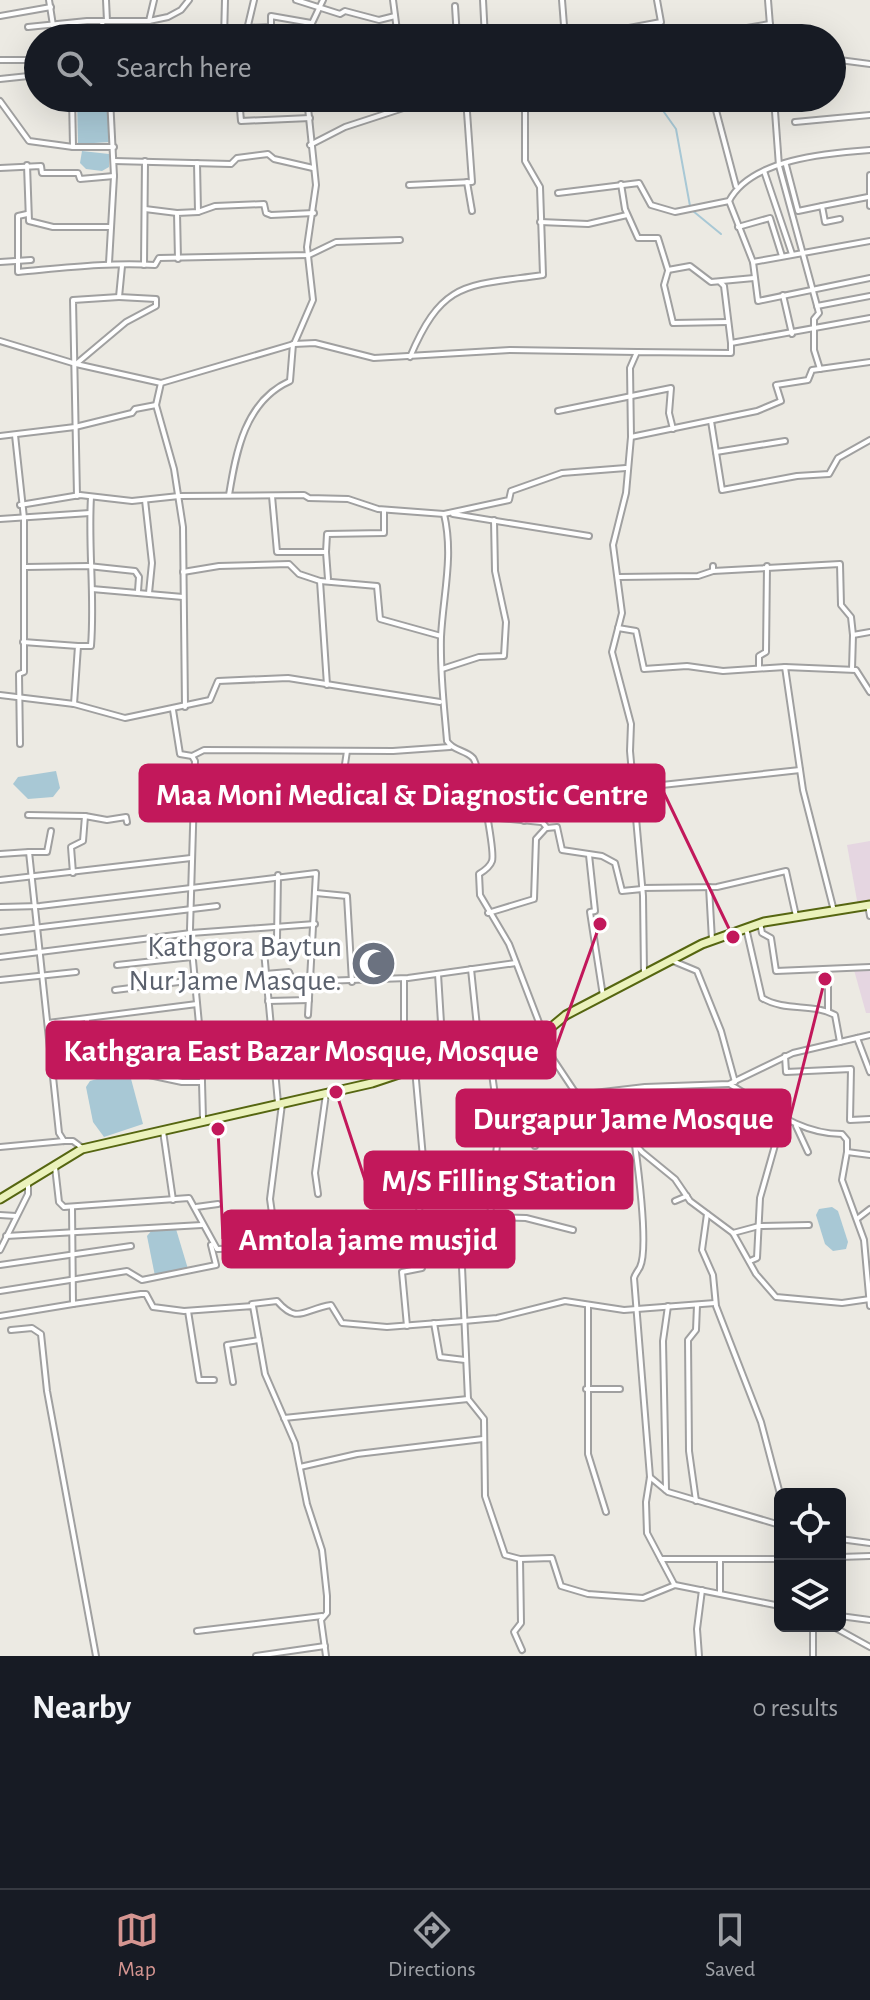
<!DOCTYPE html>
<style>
:root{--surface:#171b24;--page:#20242c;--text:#f1f3f6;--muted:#9ea1a6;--line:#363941;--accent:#d59591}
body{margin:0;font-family:"Alegreya Sans",sans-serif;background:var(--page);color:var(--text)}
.controls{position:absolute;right:24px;bottom:24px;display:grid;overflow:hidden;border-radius:12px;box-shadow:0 8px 32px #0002}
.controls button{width:72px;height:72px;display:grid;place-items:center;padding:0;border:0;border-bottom:2px solid var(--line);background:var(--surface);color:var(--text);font:40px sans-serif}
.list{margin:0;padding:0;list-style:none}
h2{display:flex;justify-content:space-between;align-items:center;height:104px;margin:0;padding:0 32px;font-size:34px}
h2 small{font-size:26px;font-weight:400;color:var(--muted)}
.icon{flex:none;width:44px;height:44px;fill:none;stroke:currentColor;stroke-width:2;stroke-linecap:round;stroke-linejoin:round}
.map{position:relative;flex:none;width:870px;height:1656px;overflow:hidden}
.search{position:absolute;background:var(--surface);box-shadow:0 8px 32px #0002;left:24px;right:24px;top:24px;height:88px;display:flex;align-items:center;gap:20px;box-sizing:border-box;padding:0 28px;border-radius:44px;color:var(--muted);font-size:30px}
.sheet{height:232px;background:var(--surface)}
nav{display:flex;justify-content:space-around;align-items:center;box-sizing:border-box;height:112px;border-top:2px solid var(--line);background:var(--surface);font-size:22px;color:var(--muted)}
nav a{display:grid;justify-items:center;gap:4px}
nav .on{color:var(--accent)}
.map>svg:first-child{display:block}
.industrial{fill:#e5d6e1}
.water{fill:#a8c8d5}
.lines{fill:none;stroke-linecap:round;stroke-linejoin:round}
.stream{stroke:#a8c8d5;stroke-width:2}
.minor-casing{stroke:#a0a0a0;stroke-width:8}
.secondary-casing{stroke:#566611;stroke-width:11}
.minor{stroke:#fff;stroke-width:4}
.secondary{stroke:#ebf2bc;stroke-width:7}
.labels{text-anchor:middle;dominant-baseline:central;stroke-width:7;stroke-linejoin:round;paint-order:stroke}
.worship-label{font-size:30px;fill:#5b616d;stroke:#fff;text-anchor:end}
.leader{fill:none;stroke:#c2185b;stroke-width:3}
.callout-dot{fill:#c2185b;stroke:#fff;stroke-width:3}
.callout{fill:#c2185b;stroke:#c2185b;stroke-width:3}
.callout-label{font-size:32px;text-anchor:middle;font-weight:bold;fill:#fff}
</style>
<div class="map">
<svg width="870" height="1656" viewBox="0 0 870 1656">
<rect width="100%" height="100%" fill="#eceae3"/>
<g class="industrial">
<path d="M 870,841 L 870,904 L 858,906 L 847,845 Z"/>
<path d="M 870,967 L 870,1013 L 866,1013 L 854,970 Z"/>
</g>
<g class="water">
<path d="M 77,98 L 108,98 L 110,142 L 78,144 Z"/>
<path d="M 82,151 L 109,154 L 109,167 L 102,171 L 86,169 L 80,163 Z"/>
<path d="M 56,771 L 60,788 L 53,797 L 28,799 L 13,784 L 18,777 Z"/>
<path d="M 121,1072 L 130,1075 L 143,1124 L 104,1137 L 93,1122 L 86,1087 L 90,1081 Z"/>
<path d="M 832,1207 L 838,1211 L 848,1242 L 846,1249 L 833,1251 L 825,1244 L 816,1215 L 819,1209 Z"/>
<path d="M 176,1229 L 188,1269 L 155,1276 L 147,1236 L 152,1230 Z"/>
</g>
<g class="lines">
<g class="stream">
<path d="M 654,98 L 676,129 L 690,206"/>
<path d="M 693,211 L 721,234"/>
</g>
<defs>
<g id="minor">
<path d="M 49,0 L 55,38"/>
<path d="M 106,0 L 107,21"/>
<path d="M 296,0 L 340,14 L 345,11 L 379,20 L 395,16"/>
<path d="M 393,0 L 398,38"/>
<path d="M 483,0 L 485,38"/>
<path d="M 562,0 L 565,38"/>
<path d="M 768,0 L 771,38"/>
<path d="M 455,6 L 457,38"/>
<path d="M 0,16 L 51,7"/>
<path d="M 102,21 L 104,38"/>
<path d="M 149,21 L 154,0"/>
<path d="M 28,27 L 87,21 L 149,21 L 168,17 L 181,10 L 189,0"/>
<path d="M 247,28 L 271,27 L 271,16 L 311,23"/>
<path d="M 224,38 L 225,0"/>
<path d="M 245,38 L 254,0"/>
<path d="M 305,38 L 323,0"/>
<path d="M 576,38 L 661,22 L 657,0"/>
<path d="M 706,38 L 706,35 L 770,24"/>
<path d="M 832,59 L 870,64"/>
<path d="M 0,60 L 38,60"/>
<path d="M 0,79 L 38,75"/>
<path d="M 72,98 L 73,147"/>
<path d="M 239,98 L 241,121 L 310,118"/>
<path d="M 544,98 L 578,100"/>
<path d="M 713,98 L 724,98"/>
<path d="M 774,98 L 779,166 L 819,313 L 814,319 L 814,350 L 820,369"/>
<path d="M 713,99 L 736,186"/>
<path d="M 0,101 L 29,141 L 73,147 L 114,147"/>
<path d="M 795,122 L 870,115"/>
<path d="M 310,145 L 345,127 L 434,98"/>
<path d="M 114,161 L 231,164 L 237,158 L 268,154 L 274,159 L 313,168"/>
<path d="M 27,165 L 29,221 L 53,227 L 109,227"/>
<path d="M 786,165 L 798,211 L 822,206 L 825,222 L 840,219"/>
<path d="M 0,168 L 41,166 L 42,173 L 78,173 L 80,179 L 114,176"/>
<path d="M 764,171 L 792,254"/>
<path d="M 870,175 L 870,206"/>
<path d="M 467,182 L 472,211"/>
<path d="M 621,184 L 625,209 L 638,238 L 658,238 L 668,270 L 690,266 L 711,282 L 754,278"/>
<path d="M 409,185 L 472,182 L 466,98"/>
<path d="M 558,193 L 639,183 L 651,205 L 675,212 L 729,201 C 751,159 827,153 870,150"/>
<path d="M 729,201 L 753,262 L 758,301 L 870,278"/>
<path d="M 822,206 L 868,197"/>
<path d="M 145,209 L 177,213"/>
<path d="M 198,212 L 215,206 L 264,204 L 266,213 L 271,215 L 314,213"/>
<path d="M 27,214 L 18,216 L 18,272 C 63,268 110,262 155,265 L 159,258 L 309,255 L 336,242 L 400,240"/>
<path d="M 540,222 L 588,224 L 627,215"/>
<path d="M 738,227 L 770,218 L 782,256"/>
<path d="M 178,259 L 177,213 L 198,212 L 197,163"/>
<path d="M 0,262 L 31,260"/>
<path d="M 753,262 L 870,241"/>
<path d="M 109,263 L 114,176 L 110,98"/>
<path d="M 144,265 L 145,161"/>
<path d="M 668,271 L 664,285 L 673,323 L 728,322"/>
<path d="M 720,282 L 724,286 L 731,343"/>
<path d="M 783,295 L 792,334"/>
<path d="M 817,306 L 870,296"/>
<path d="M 0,341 L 76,364 L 161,383"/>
<path d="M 294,344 L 313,300 L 307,247 L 316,185 L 307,98"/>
<path d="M 410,357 C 443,279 467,286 543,275 L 540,187 L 525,161 L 525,98"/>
<path d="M 76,364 L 126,322 L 156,306 L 156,299 L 119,297 L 122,266"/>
<path d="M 156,405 L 174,469 L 183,527 L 185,707"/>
<path d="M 558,411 L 671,388 L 669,413 L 673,429"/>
<path d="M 711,421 L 722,490 L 797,476 L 829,474 L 838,458 L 870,440"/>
<path d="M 15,435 L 24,518 L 24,672 L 19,674 L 20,744"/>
<path d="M 0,436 L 75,427 L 132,413 L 135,409 L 156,405 L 161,383 L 294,344 L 315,343 L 374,358 L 510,350 L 637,352"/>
<path d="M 631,437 L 630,368 L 637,352 L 731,353 L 731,343 L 870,318"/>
<path d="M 716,452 L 785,441"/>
<path d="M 229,495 C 236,452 245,401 290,381 L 293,344"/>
<path d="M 77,496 L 73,300 L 119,297"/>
<path d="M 272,496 L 277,552 L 326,552 L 328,579"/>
<path d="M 145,500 L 152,563 L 149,593"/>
<path d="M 20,505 L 80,495 L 132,501 L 179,496 L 304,495 L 309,498 L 348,499 L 378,509 L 444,514 L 509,500 L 511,491 L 562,473 L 626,468"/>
<path d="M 444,514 C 454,556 443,595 441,637 C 440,675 444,705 447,741 C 453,751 466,750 473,758 C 479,765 495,852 492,861 C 490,867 484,871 479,874 L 480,895 L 509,944 L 553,1059 L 583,1104 L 624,1131 L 642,1152 L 675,1179 L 690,1201 L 733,1233 L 756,1274 L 776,1297 L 842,1303 L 870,1299"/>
<path d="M 453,514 L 589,536"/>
<path d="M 0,519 L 90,513"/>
<path d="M 326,552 L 327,534 L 384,533 L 384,510"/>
<path d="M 713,566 L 713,571 L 840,564 L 841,605 L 851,617 L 853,635"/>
<path d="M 26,567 L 88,566 L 135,571 L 139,577 L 138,591"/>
<path d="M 183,572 L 219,566 L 289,564 L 299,574 L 320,581 L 327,685"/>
<path d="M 619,577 L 698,576 L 713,571"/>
<path d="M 320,581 L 377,586 L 380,619 L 441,636"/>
<path d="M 92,589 L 183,597"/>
<path d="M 618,628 L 636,631 L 644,669 L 687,666 L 723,671 L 785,667 L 856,670 L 870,692"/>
<path d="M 23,642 L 78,646 L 74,704"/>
<path d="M 78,646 L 91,646 C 95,596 88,548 91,497"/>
<path d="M 759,667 L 759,656 L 766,652 L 767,566"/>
<path d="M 785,667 L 803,790 L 834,911"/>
<path d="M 442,669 L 479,657 L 504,656 L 506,622 L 495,571 L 494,520"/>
<path d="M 852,669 L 853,635 L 870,632"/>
<path d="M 0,695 L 74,704 L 125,718 L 210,700 L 218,681 L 288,678 L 440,702"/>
<path d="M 173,710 L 180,754 L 192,756 L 195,761 L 190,929 L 201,1045 L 203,1119"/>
<path d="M 192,756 L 204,750 L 393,751 L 450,747"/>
<path d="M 477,771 L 517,770 L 535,813 L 547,828 L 557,827 L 562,850 L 602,856 L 615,863 L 622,891 L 642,889"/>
<path d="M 634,788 L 800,770"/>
<path d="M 194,791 L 341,791 L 347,751"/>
<path d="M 28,815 L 85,816"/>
<path d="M 489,817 L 541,822"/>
<path d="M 524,821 L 525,801 L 530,797"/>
<path d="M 29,852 L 47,852 L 51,831"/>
<path d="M 0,854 L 29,852 L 59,1133 L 64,1141"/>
<path d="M 589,855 L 595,911 L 590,912 L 603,996"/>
<path d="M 73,873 L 71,847 L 83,841 L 85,816 L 107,820 L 126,817 L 127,822"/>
<path d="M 278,875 L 277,939 L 265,946 L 264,951 L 278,1103"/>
<path d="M 0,880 L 191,858"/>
<path d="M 709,887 L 712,940"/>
<path d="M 642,888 L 717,887 L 786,871 L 796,916"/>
<path d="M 316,893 L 347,896 L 352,982"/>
<path d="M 868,905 L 870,916"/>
<path d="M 0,907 L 40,906 L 316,873 L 308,1015"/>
<path d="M 488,913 L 534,899 L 536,839 L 546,828"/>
<path d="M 760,923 L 762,933 L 771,938 L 776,971 L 870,967"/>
<path d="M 746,928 L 762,998 C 785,1012 813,1003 835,1015 L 840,1042"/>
<path d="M 0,932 L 217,906"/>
<path d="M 0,957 L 191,933 L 315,924"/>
<path d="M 673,961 L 697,971 L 721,1031 L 735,1082"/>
<path d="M 117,965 L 192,957"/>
<path d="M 471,969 L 479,1046"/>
<path d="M 828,970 L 828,1011"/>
<path d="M 265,974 L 289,972 L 293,982 L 408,978 L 516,963"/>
<path d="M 438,974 L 443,1055"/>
<path d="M 644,974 L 643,896 L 630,751 L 631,724 L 612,652 L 622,613 L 613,545 L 626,493 L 631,437 L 757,411 L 781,401 L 776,385 L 808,380 L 812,370 L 870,362"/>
<path d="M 404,979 L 404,1073"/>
<path d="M 0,980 L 76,972"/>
<path d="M 115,990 L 195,980"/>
<path d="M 268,1001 L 309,1000"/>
<path d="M 87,1020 L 88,1030 L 96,1035 L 121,1069 L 182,1082 L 202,1082"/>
<path d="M 48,1023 L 197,1004"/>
<path d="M 857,1038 L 870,1072"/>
<path d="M 488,1045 L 499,1124 L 490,1217 L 460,1223 L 468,1399 L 484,1419 L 485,1496 L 505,1555 L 520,1559 L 552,1558 L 561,1586 L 588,1594 L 643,1598 L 675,1585 L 780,1606"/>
<path d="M 50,1052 L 104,1046"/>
<path d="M 785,1056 L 786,1072 L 851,1069 L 850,1120 L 870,1119"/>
<path d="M 731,1085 C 767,1106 798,1134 842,1134 L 847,1140 L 847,1152 L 870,1155"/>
<path d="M 577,1095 L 645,1087 L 729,1084 L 793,1053 L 870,1035"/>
<path d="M 796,1126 L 808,1152"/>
<path d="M 499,1129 L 559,1128 L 565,1121 L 562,1098 L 575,1092"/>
<path d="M 163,1131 L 173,1200"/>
<path d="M 635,1145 C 638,1168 649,1248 640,1267 C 638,1271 635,1274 634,1278 L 650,1477 L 646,1502 L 647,1533 L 674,1584"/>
<path d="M 535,1146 L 535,1129"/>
<path d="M 0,1147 L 64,1141 L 73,1141 L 81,1147"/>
<path d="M 847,1152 L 842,1180 L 864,1240 L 870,1306"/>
<path d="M 55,1167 L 59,1202 L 64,1207 L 189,1198 L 217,1249 L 254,1248 L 291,1240 L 335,1249 L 372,1235 L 460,1223"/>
<path d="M 318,1194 L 315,1173 L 326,1094"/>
<path d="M 675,1201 L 687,1196"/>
<path d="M 196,1207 L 218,1204"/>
<path d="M 72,1208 L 73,1304 L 141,1294 L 146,1294 L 153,1307 L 184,1311 L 253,1306 L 265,1374 L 295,1443 L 307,1504 L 322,1550 L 327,1596 L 327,1613 L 321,1620 L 326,1656"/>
<path d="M 707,1214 L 702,1250 L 713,1275 L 716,1306 L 761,1422 L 780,1494"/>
<path d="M 0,1215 L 16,1216"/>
<path d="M 490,1217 L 526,1218 L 573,1230"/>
<path d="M 857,1219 L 870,1209"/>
<path d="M 733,1233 L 759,1226 L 809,1225"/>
<path d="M 6,1236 L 202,1225"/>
<path d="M 276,1242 L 270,1199 L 282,1104"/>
<path d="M 0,1250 L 28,1194 L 28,1184"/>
<path d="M 750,1261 L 757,1258 L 760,1198 L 783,1117"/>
<path d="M 0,1265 L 131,1246"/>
<path d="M 0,1291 L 127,1271 L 142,1280 L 216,1265 L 211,1245"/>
<path d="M 252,1304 L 277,1301 C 298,1325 304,1309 331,1305 L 342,1323 L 387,1327 L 464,1321 L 497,1318 L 565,1301 L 624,1310 L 715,1303"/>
<path d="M 588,1305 L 588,1454 L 606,1512"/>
<path d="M 188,1311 L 199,1380 L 214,1380"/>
<path d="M 0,1316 L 73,1304"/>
<path d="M 434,1323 L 440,1357 L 465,1360"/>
<path d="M 407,1326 L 402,1272 L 422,1268 L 419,1204 L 425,1180 L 415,1069"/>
<path d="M 11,1330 L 32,1328 L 41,1334 L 47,1391 L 96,1656"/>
<path d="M 233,1382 L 227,1345 L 259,1340"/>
<path d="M 586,1389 L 620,1389"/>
<path d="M 284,1418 L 468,1399"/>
<path d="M 300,1467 L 357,1454 L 483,1439"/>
<path d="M 650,1477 L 668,1492 L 780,1525"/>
<path d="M 666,1490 L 663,1341 L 668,1306"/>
<path d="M 696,1501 L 689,1451 L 688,1340 L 696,1330 L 697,1305"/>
<path d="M 840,1539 L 870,1543"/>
<path d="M 840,1557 L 870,1556"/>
<path d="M 520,1559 L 521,1623 L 514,1632 L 522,1650"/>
<path d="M 661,1559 L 780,1559"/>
<path d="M 720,1559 L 720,1592"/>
<path d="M 840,1616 L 870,1620"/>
<path d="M 813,1626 L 813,1656"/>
<path d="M 832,1626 L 870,1647"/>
<path d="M 197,1631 L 322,1616"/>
<path d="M 256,1656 L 325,1646"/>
<path d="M 699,1656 L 697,1629 L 702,1590"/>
</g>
<path id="secondary" d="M 0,1199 L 82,1149 L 372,1083 L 423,1066 L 452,1050 L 537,1039 L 566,1015 L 702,944 L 764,922 L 870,905"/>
</defs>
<use href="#minor" class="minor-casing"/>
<use href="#secondary" class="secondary-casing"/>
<use href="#minor" class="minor"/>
<use href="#secondary" class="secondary"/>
</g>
<defs>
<symbol id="mosque-disc" viewBox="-11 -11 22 22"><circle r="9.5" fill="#6b7280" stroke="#fff"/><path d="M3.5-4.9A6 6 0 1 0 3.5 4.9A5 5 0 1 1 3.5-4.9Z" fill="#fff"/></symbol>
</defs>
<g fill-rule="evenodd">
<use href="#mosque-disc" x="348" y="938" width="51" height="51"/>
</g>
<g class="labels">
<g class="worship-label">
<text x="342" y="947">Kathgora Baytun<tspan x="342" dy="34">Nur Jame Masque.</tspan></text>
</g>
</g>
<path class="leader" d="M733 937L664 793M600 924L555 1050M825 979L790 1118M336 1092L365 1180M218 1129L223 1239"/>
<g class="callout-dot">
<circle cx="733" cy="937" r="8"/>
<circle cx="600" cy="924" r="8"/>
<circle cx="825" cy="979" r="8"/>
<circle cx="336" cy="1092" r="8"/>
<circle cx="218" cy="1129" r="8"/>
</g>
<g class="callout">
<rect x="140" y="765" width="524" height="56" rx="8"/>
<rect x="47" y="1022" width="508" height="56" rx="8"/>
<rect x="457" y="1090" width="333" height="56" rx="8"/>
<rect x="365" y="1152" width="267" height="56" rx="8"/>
<rect x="223" y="1211" width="291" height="56" rx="8"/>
</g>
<g class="callout-label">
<text x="402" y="805">Maa Moni Medical &amp; Diagnostic Centre</text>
<text x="301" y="1061">Kathgara East Bazar Mosque, Mosque</text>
<text x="623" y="1129">Durgapur Jame Mosque</text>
<text x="499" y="1191">M/S Filling Station</text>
<text x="368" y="1250">Amtola jame musjid</text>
</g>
</svg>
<div class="controls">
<button><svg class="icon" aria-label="locate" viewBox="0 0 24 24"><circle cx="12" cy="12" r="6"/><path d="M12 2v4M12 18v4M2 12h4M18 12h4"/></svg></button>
<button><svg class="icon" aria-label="layers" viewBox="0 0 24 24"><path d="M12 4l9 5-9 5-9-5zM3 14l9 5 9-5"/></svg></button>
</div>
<div class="search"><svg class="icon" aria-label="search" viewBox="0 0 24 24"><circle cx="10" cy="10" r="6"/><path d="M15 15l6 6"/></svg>Search here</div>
</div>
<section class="sheet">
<h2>Nearby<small>0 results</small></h2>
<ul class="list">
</ul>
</section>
<nav>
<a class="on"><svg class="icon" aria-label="map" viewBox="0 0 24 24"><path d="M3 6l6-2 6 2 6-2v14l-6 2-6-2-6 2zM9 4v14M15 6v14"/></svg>Map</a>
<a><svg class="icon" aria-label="directions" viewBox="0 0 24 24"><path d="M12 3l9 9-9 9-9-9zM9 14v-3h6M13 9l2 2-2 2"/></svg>Directions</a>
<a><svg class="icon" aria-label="saved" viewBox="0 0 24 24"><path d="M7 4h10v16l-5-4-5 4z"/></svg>Saved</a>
</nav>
